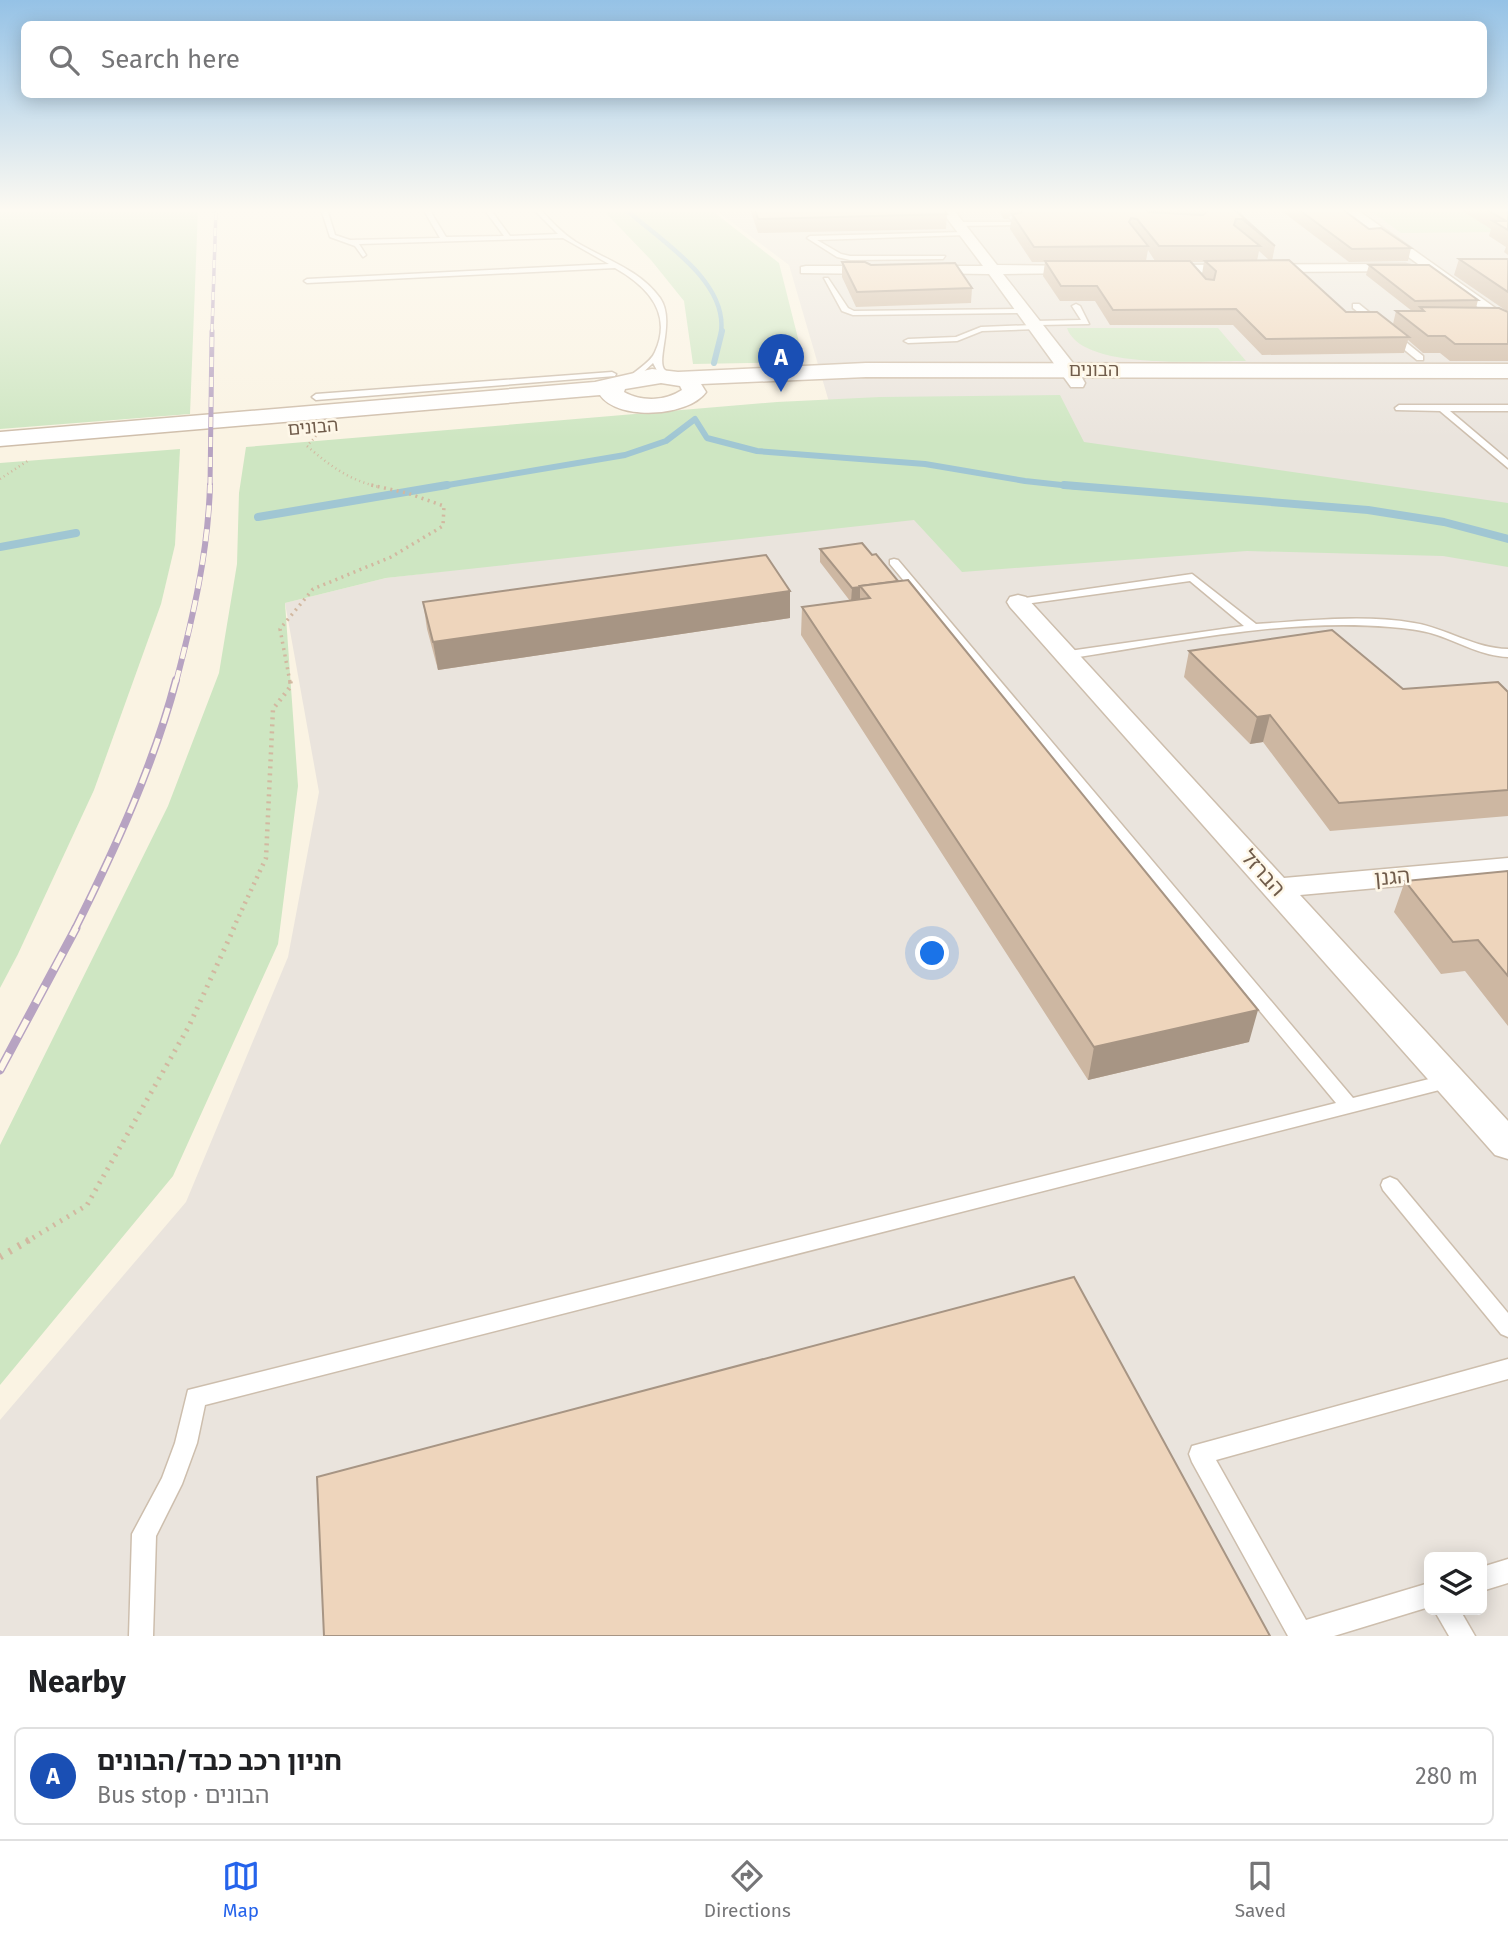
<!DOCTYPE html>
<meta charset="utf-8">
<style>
:root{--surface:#fff;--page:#f2f2f2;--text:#202124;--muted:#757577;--line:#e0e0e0;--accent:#2563eb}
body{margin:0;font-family:"Fira Sans","Noto Sans Hebrew",sans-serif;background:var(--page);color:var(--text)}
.controls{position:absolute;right:21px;bottom:21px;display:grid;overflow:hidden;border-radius:10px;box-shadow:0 4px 18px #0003}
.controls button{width:63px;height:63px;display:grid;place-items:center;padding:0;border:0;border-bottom:2px solid var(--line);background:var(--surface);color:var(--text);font:35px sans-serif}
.you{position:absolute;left:933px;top:954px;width:24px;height:24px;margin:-18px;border:5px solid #fff;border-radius:50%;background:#1a73e8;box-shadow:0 0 0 10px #1a73e833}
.badge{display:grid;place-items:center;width:46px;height:46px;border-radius:50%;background:var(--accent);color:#fff;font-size:23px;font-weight:700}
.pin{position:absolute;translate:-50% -58px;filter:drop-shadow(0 2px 4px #0008)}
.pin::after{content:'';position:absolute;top:37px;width:24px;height:21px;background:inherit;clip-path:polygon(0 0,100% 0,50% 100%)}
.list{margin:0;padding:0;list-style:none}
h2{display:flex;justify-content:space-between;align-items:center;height:91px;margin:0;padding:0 28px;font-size:30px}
h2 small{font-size:23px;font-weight:400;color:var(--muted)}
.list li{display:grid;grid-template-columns:46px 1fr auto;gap:21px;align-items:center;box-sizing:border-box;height:98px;margin:0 14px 14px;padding:0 14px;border:2px solid var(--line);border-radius:10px}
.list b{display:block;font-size:26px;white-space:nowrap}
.list p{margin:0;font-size:23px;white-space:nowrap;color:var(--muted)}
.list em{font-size:23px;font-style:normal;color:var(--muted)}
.icon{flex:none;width:38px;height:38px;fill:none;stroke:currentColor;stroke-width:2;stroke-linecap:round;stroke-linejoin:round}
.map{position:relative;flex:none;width:1508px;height:1636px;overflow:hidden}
.search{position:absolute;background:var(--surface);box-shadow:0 4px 18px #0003;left:21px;right:21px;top:21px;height:77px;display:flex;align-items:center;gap:18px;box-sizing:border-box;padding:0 24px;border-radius:10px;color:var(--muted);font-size:26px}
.sheet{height:203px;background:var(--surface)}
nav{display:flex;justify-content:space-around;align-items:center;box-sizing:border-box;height:98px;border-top:2px solid var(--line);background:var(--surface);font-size:19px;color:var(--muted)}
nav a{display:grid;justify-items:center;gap:4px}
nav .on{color:var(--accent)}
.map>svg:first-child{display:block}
.industrial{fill:#eae4dd;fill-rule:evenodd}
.green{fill:#cee6c2}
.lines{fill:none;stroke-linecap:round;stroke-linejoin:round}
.stream-far2{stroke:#a0c6d3;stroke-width:4.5}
.stream-far1{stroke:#a0c6d3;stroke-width:6}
.stream{stroke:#a0c6d3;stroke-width:8}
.lane-casing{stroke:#cdbead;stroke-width:3}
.street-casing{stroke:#cdbead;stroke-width:3}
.secondary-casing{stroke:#cfbeab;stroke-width:3}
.path-far4{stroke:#d2b8a0;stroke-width:2.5;stroke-dasharray:1 3.5;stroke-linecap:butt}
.path-far3{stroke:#d2b8a0;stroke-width:3.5;stroke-dasharray:2 4.5;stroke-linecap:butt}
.path-far2{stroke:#d2b8a0;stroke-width:4.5;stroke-dasharray:2 5;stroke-linecap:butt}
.path-far1{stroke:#d2b8a0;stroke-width:5;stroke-dasharray:2 6;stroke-linecap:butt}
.path{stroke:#d2b8a0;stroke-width:7;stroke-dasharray:2.5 8;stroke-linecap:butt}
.lane{fill:#fff;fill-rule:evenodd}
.street{fill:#fff;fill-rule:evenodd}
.secondary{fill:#fff;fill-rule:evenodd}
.rail-far4-casing{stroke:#b7a3c2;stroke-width:3.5}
.rail-far3-casing{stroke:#b7a3c2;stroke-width:5}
.rail-far2-casing{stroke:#b7a3c2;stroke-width:6}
.rail-far1-casing{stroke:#b7a3c2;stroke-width:8}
.rail-casing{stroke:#b7a3c2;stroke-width:9}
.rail-far4{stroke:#fef7e8;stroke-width:2.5;stroke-dasharray:8;stroke-linecap:butt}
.rail-far3{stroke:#fef7e8;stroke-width:3.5;stroke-dasharray:10;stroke-linecap:butt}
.rail-far2{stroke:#fef7e8;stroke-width:4.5;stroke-dasharray:12;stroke-linecap:butt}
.rail-far1{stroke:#fef7e8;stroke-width:5;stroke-dasharray:16;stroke-linecap:butt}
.rail{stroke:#fef7e8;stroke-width:6;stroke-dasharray:19;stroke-linecap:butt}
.wall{fill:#cdb7a2;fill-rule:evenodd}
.shaded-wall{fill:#a79584}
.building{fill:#eed5bc;stroke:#a79584;stroke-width:2}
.labels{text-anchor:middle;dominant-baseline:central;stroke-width:5;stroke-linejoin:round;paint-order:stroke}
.far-street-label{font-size:18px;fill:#705c4b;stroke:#fef7e8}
.street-label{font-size:21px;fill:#705c4b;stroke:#fef7e8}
</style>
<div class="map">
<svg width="1508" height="1636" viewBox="0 0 1508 1636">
<rect width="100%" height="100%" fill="#faf3e3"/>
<path class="industrial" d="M 714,209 L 1508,209 L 1508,1636 L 0,1636 L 0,1420 L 186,1202 L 288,957 L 319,792 L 285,603 L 386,578 L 864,522 L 789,265 ZM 1429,1557 L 1482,1557 L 1482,1610 L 1429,1610 Z"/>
<g class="green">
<path d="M 0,209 L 198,209 L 190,414 L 0,429 Z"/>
<path d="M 602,209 L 710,209 L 779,263 L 804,362 L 693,364 L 684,301 L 651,260 Z"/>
<path d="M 1368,209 L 1508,209 L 1508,232 L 1401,233 Z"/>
<path d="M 1067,328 L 1218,328 L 1246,361 C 1207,360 1082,372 1067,328 Z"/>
<path d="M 1060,395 L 1084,442 L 1508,503 L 1508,567 L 1443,556 L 1247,551 L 962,572 L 914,520 L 386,578 L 285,603 L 298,786 L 278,944 L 173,1176 L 0,1385 L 0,1145 L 168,806 L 219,673 L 237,564 L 239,493 L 246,447 L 777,402 L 880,397 Z"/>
<path d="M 180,449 L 175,545 L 161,604 L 94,790 L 18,954 L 0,988 L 0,463 Z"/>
</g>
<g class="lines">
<path class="stream-far2" d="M 625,209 C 659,239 728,281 721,332"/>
<g class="stream-far1">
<path d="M 714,363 L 722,331"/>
<path d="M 436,487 L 625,455 L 666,441 L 695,419 L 707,438 L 757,451 L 925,464 L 1025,481 L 1080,487"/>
</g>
<g class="stream">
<path d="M 1064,485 L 1368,510 L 1444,522 L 1508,539"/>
<path d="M 258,517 L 447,485"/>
<path d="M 0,547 L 76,533"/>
</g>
<defs>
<g id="lane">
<path d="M 321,209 L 327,209 L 335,235 L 350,240 L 440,238 L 423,209 L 429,209 L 446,237 L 504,236 L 484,209 L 490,209 L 510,236 L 558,234 L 533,209 L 540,209 C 551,221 562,233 576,242 C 606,260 639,269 660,298 C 676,321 655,361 665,370 C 668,373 671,374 674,376 L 670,378 L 659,374 L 653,363 L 635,380 L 628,378 C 636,370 651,362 655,352 C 673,313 647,286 615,268 L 307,283 L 304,281 L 307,279 L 609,264 L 563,238 L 359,244 L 366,255 L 363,257 L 355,246 L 330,237 Z"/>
<path d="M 1015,215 L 1018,217 L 1016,219 L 1019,225 L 957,226 L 954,224 L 957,222 L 1013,222 L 1009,217 Z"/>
<path d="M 964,232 L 966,235 L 817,240 L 841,254 L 850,256 L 945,256 L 943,259 L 850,260 L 837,257 L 807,238 L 810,236 Z"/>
<path d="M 824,278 L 828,278 L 848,308 L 854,311 L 1024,309 L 1028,311 L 1024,313 L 853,315 L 842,311 Z"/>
<path d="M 1076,304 L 1080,306 L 1089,324 L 1039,325 L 1041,327 L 1037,329 L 982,331 L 957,341 L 908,343 L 904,341 L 908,339 L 956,337 L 981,327 L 1033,325 L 1030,323 L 1034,321 L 1081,320 L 1072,306 Z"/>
<path d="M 1353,304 L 1359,304 L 1380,321 L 1380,325 L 1374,325 L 1353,308 Z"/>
<path d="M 1390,334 L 1396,334 L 1423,356 L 1423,360 L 1417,360 L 1390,338 Z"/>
<path d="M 612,372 L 616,374 L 615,376 L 316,400 L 312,397 L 316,394 Z"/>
<path d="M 1399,405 L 1508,405 L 1508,411 L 1450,411 L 1508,460 L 1508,468 L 1440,411 L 1396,410 L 1395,408 Z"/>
<path d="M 894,559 L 898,560 L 1353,1098 L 1449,1074 L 1455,1076 L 1458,1081 L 1455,1086 L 205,1405 L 197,1443 L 182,1484 L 156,1536 L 153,1636 L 129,1636 L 132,1534 L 162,1478 L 175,1443 L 188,1390 L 1336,1103 L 890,564 L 890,560 Z"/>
<path d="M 1192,574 L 1256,624 C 1308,621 1362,614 1414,623 C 1446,628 1476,649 1508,649 L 1508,657 C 1482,656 1461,643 1437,635 C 1422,630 1405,628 1390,627 C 1282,618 1172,643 1066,659 L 1060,655 L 1062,652 L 1244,626 L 1190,581 L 1018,605 L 1012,602 L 1018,599 Z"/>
<path d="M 1390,1177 L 1397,1180 L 1508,1313 L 1508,1337 L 1501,1334 L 1383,1190 L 1381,1185 L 1383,1180 Z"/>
<path d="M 1508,1359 L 1508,1379 L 1216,1460 L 1306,1620 L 1429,1583 L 1429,1607 L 1334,1636 L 1288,1636 L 1192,1462 L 1189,1454 L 1192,1446 Z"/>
<path d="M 1508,1559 L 1508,1583 L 1482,1591 L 1482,1567 Z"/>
<path d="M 1434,1610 L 1460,1610 L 1475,1636 L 1449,1636 Z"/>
</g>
<g id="street">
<path d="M 940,209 L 953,209 L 997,265 L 1088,266 L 1090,269 L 1083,273 L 1003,274 L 1076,367 L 1085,383 L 1083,387 L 1071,387 L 989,274 L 916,273 L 914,270 L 921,266 L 983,266 Z"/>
<path d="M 1342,209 L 1356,209 L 1508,317 L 1508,329 Z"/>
<path d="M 1405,264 L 1410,265 L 1410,271 L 1159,273 L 1152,269 L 1159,265 Z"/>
<path d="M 806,266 L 880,266 L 887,270 L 880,274 L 801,273 L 801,267 Z"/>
<path d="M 1018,595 L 1026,597 L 1284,878 L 1508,858 L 1508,876 L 1300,895 L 1508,1121 L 1508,1159 L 1495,1155 L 1010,607 L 1007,602 L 1010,597 Z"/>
</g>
<path id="secondary" d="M 866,363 L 1508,364 L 1508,378 L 866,377 L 701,384 L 706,392 C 688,417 618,421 600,395 L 0,446 L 0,432 L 595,382 L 652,369 L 678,372 ZM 661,383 L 680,386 L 682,390 C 665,401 642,402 624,392 L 625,389 Z"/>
</defs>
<use href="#lane" class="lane-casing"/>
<use href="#street" class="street-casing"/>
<use href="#secondary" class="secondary-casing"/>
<g class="path-far4">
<path d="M 316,436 L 307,446 C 330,466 349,480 379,487"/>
<path d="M 0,479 L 29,460"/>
</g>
<path class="path-far3" d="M 290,682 L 280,629 L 313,589 L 391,557 L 443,526 L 444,506 L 407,493 L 371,485"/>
<path class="path-far2" d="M 233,929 L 266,858 L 273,709 L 291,686 L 290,680"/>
<path class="path-far1" d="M 26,1242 L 87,1205 L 189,1026 L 234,928"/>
<path class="path" d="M 0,1257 L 29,1240"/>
<use href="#lane" class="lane"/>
<use href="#street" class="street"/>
<use href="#secondary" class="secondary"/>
<defs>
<path id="rail-far4" d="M 212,332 L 216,209"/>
<path id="rail-far3" d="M 210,487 L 212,331"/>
<path id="rail-far2" d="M 176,682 C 193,617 208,553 210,485"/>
<path id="rail-far1" d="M 75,929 C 115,849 153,767 176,680"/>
<path id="rail" d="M 0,1070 L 76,928"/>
</defs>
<use href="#rail-far4" class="rail-far4-casing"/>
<use href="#rail-far3" class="rail-far3-casing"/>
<use href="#rail-far2" class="rail-far2-casing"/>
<use href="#rail-far1" class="rail-far1-casing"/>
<use href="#rail" class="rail-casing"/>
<use href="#rail-far4" class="rail-far4"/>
<use href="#rail-far3" class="rail-far3"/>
<use href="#rail-far2" class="rail-far2"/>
<use href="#rail-far1" class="rail-far1"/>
<use href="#rail" class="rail"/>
</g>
<g class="wall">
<path d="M 750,209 L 944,209 L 947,214 L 946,229 L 758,233 Z"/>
<path d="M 998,209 L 1234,209 L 1275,246 L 1272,261 L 1346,312 L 1393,324 L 1396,311 L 1412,311 L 1366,275 L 1369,265 L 1478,300 L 1476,308 L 1508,312 L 1454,275 L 1459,259 L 1508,259 L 1508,361 L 1450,361 L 1440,353 L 1423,353 L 1408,340 L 1404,353 L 1262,355 L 1233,325 L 1110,325 L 1095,301 L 1060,301 L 1043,276 L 1045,262 L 1032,262 L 1010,229 L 1012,214 L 1020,213 L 1010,213 L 1009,219 L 1004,219 ZM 1148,250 L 1155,261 L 1146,261 ZM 1259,251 L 1270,261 L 1257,261 ZM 1191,262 L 1204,262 L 1202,274 Z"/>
<path d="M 1279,209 L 1342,209 L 1369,229 L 1411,248 L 1408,261 L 1349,262 Z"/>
<path d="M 1459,209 L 1508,209 L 1508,255 L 1504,252 L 1506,247 L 1489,236 L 1491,229 Z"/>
<path d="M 842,262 L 871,265 L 972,288 L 971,303 L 856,307 L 842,277 Z"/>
<path d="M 862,543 L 1249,1042 L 1088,1080 L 801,635 L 802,607 L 850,601 L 820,562 L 820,549 Z"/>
<path d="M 423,602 L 790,618 L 438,670 L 427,629 Z"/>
<path d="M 1189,651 L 1403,689 L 1508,692 L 1508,816 L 1330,831 L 1263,742 L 1250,744 L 1184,677 Z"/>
<path d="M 1508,871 L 1508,1026 L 1465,971 L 1441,974 L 1394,912 L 1405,881 Z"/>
</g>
<g class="shaded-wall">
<path d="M 860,587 L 860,601 L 851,602 L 852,588 Z"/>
<path d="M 790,591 L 790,618 L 438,670 L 433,642 Z"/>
<path d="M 1270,715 L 1263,742 L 1250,744 L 1257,717 Z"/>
<path d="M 1258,1010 L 1249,1042 L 1088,1080 L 1094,1047 Z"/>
</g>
<g class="building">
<path d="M 755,209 L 944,209 L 947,214 L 758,219 Z"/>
<path d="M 1145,209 L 1148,212 L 1203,215 L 1208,211 L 1207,209 L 1234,209 L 1275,246 L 1242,219 L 1236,219 L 1234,225 L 1260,246 L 1159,246 L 1137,219 L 1131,218 L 1129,222 L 1148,246 L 1034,247 L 1012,214 L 1020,213 L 1024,209 Z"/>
<path d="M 1298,209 L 1342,209 L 1369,229 L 1381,228 L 1411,248 L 1352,249 Z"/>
<path d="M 1486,209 L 1508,209 L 1508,230 L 1493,221 L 1506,221 Z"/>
<path d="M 1459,259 L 1508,259 L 1508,292 Z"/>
<path d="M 1289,260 L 1346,312 L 1377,312 L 1409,337 L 1266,339 L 1236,309 L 1113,310 L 1097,286 L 1061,286 L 1045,261 L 1190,261 L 1206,279 L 1214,280 L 1216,271 L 1205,261 Z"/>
<path d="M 842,262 L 865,262 L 871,265 L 955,263 L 972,288 L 857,292 Z"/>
<path d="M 1369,265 L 1429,265 L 1478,300 L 1415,301 Z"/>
<path d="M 1420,307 L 1499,308 L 1508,312 L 1508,344 L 1455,344 L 1445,336 L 1428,336 L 1396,311 L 1424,311 Z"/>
<path d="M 862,543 L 872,555 L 876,554 L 898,581 L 860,586 L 861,587 L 852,588 L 820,549 Z"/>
<path d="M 766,555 L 790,591 L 433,642 L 423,602 Z"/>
<path d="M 908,580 L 1258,1010 L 1094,1047 L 802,607 L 870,598 L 860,586 Z"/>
<path d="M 1332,630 L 1403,689 L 1498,682 L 1508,692 L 1508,790 L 1339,803 L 1270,715 L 1257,717 L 1189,651 Z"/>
<path d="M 1508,871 L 1508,976 L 1478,940 L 1453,942 L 1405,881 Z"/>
<path d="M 1074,1277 L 1270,1636 L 324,1636 L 317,1477 Z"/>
</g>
<linearGradient id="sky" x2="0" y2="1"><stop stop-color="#95c2e6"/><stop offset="0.48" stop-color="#fdfaf2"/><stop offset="1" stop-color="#fdfaf2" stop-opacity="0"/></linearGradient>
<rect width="1508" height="438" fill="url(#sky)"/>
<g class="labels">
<g class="far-street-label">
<text x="1094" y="370">הבונים</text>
<text transform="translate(313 427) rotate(-5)">הבונים</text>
</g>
<g class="street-label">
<text transform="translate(1263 873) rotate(48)">הברזל</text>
<text transform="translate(1392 877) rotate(-5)">הגנן</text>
</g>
</g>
</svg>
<div class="controls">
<button><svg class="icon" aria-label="layers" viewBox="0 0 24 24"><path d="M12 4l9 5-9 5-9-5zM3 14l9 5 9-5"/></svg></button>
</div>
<div class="you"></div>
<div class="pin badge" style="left:781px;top:392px;background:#1a4fb4">A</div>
<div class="search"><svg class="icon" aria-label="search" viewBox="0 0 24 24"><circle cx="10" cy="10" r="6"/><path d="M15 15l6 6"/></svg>Search here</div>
</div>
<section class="sheet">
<h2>Nearby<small></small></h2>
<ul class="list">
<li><span class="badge" style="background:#1a4fb4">A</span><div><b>חניון רכב כבד/הבונים</b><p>Bus stop · הבונים</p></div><em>280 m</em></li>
</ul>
</section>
<nav>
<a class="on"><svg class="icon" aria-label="map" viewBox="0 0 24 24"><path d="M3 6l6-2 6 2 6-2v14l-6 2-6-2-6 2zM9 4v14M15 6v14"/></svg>Map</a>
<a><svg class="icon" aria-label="directions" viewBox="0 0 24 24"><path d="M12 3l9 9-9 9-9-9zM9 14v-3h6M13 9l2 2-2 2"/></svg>Directions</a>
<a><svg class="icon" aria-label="saved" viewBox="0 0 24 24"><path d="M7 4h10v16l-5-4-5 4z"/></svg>Saved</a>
</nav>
